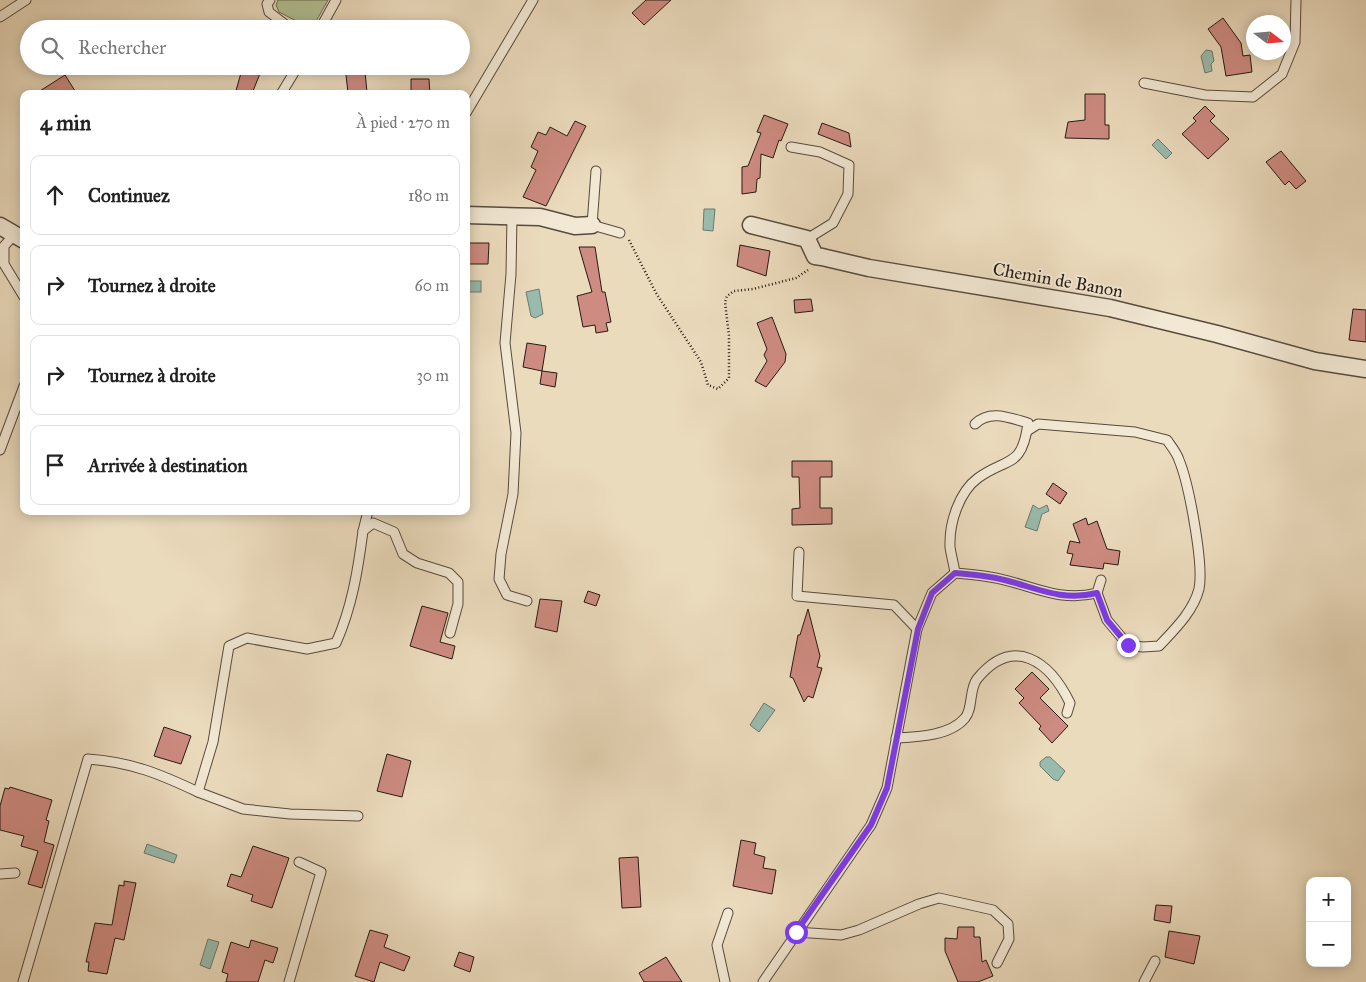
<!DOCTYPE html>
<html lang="fr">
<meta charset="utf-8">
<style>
:root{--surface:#fff;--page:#f6f6f6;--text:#222;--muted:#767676;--line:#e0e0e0}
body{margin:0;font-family:"IM FELL Great Primer",serif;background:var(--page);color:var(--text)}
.controls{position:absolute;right:15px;bottom:15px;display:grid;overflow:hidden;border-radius:10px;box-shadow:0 2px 12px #0003}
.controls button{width:45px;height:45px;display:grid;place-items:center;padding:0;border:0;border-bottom:1px solid var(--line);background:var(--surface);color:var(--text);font:25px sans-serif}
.compass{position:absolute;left:1246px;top:15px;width:45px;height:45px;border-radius:50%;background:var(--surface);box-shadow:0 2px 12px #0003;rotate:106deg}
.stop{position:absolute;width:15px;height:15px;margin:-11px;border:4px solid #7c3aed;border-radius:50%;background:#fff}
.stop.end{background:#7c3aed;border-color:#fff;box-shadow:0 1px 5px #0008}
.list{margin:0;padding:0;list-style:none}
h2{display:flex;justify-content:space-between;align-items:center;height:65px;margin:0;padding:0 20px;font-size:21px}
h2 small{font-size:16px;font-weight:400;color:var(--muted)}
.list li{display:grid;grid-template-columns:32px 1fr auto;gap:15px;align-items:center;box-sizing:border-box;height:80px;margin:0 10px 10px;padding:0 10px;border:1px solid var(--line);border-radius:10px}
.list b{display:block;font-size:19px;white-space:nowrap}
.list em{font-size:16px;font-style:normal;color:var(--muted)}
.icon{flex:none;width:28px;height:28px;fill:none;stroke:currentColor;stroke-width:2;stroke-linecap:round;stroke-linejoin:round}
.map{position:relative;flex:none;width:1366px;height:982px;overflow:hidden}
.search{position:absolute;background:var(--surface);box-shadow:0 2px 12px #0003;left:20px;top:20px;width:450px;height:55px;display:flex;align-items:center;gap:12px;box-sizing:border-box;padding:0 18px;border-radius:28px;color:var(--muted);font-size:19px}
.panel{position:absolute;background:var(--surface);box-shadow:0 2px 12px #0003;left:20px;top:90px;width:450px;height:425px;border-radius:10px}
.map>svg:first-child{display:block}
.green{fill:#b2c195;stroke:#6c6e54}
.water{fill:#99bbad;stroke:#6b7b6f}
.building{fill:#ce8b81;stroke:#261b12}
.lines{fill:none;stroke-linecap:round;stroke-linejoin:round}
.lane-casing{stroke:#574b3d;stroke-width:11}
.street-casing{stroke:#574b3d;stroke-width:19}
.path{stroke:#261b12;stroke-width:2.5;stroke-dasharray:1 2.5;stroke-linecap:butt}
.lane{stroke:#f2e8d4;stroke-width:9}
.street{stroke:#f2e8d4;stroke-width:16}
.route{stroke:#7c3aed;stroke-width:6}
.labels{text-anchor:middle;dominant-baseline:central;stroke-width:4;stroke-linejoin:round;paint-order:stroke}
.street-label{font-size:18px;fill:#261b12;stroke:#f2e8d4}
</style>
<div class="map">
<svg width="1366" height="982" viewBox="0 0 1366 982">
<rect width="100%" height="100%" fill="#ebdbbd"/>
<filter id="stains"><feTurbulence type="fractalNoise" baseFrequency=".004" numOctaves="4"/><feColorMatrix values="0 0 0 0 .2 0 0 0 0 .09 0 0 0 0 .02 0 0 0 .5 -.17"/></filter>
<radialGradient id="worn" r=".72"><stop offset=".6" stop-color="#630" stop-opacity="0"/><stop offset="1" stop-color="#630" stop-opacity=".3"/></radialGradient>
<path class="green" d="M 278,0 L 328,0 L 315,23 L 308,27 L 279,12 L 276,5 Z"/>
<g class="water">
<path d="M 1206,50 L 1212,51 L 1214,61 L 1211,64 L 1212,71 L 1205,73 L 1201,56 Z"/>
<path d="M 1158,139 L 1172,153 L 1166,159 L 1152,145 Z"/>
<path d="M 704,209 L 715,209 L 713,231 L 703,230 Z"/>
<rect x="466" y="281" width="15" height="11"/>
<path d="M 539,289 L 543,314 L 535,318 L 531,316 L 526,292 Z"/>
<path d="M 1033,505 L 1039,509 L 1047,505 L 1049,511 L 1042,514 L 1037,531 L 1025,527 Z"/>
<path d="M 764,703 L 775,710 L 759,732 L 750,725 Z"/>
<path d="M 1046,757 L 1050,757 L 1065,771 L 1058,781 L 1053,779 L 1040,766 L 1040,762 Z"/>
<path d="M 147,844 L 177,855 L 174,863 L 144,853 Z"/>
<path d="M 208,939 L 219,942 L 210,969 L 200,965 Z"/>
</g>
<g class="building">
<path d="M 646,0 L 671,0 L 644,25 L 632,13 Z"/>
<path d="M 1223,18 L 1241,43 L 1243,56 L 1250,55 L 1252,72 L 1226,76 L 1221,47 L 1208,29 Z"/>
<path d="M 243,66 L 263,66 L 253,91 L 251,90 L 249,94 L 235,94 Z"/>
<path d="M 338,66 L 356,66 L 362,72 L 365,72 L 367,92 L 348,93 L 346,75 Z"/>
<path d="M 65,75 L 77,94 L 35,94 Z"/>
<path d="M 411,79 L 429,79 L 430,94 L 411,94 Z"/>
<path d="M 1085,94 L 1105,94 L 1105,125 L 1109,125 L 1109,139 L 1065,138 L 1068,122 L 1085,120 Z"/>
<path d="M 1205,106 L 1215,116 L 1210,121 L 1229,139 L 1208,159 L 1182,134 L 1196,121 L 1193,118 Z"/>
<path d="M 764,115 L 788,124 L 781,141 L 779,140 L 773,158 L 761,154 L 760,178 L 757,179 L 756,192 L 742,194 L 742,167 L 748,166 L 761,133 L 757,132 Z"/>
<path d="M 575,121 L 586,126 L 546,206 L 523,197 L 536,170 L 531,167 L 538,151 L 531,147 L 538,132 L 546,135 L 550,127 L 567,136 Z"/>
<path d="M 822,123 L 849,133 L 851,147 L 818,134 Z"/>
<path d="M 1281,151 L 1306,181 L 1296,189 L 1289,181 L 1285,185 L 1266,162 Z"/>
<path d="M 466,243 L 489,243 L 488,264 L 466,264 Z"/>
<path d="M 740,245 L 770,251 L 766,276 L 737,266 Z"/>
<path d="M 579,247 L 595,247 L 602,292 L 605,292 L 611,322 L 606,323 L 608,331 L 596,333 L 595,325 L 583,327 L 577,296 L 592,292 Z"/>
<path d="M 811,299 L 813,311 L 795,313 L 794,300 Z"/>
<path d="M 1353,309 L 1366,310 L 1366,342 L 1349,340 Z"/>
<path d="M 772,317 L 786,354 L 785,362 L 766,387 L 755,381 L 767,361 L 764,355 L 767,349 L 757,323 Z"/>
<path d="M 527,343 L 546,346 L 542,371 L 523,367 Z"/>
<path d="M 542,371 L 557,373 L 555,387 L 540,384 Z"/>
<path d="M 792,461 L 832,461 L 832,477 L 820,477 L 820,508 L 832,508 L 832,524 L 792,525 L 792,509 L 800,508 L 799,477 L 792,477 Z"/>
<path d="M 1053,483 L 1067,493 L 1060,504 L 1046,494 Z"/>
<path d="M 1086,518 L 1088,525 L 1097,521 L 1107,549 L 1120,551 L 1118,565 L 1104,563 L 1103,569 L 1070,565 L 1073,554 L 1067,553 L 1070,541 L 1080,543 L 1073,524 Z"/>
<path d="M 588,591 L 600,595 L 596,606 L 584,602 Z"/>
<path d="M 540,599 L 562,601 L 557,632 L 535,627 Z"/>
<path d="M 422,606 L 448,613 L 440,642 L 455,646 L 452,659 L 410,646 Z"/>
<path d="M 808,609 L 820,656 L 817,667 L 822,668 L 813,698 L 808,696 L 804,702 L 793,678 L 790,677 L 798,635 L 800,635 Z"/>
<path d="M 1032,672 L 1049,689 L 1040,698 L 1068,726 L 1052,743 L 1039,729 L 1041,726 L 1019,703 L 1024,698 L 1015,689 Z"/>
<path d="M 164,727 L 191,736 L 181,764 L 154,756 Z"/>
<path d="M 387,754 L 411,761 L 402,797 L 377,791 Z"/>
<path d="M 10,787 L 52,800 L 46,820 L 49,821 L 44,842 L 54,845 L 42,888 L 28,884 L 38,851 L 21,846 L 24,836 L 0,830 L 0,806 L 5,788 L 9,789 Z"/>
<path d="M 741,840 L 756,843 L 754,854 L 765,857 L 763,868 L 776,870 L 772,894 L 733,886 Z"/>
<path d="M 253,846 L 289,858 L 272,908 L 251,901 L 253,895 L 227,886 L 231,874 L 241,877 Z"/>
<path d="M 638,857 L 641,907 L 622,908 L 619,858 Z"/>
<path d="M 124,881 L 136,883 L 124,940 L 115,938 L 107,974 L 88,971 L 89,962 L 86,962 L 95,923 L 112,925 L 119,885 L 124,886 Z"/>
<path d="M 1156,905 L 1172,906 L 1170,923 L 1154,920 Z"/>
<path d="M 958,927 L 974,927 L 974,937 L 980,937 L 982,962 L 986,960 L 993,976 L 978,982 L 958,982 L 945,951 L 945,938 L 957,939 Z"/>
<path d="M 370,930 L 388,935 L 384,947 L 410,957 L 404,971 L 380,962 L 374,982 L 355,976 Z"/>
<path d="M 1169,931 L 1200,936 L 1194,964 L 1165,957 Z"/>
<path d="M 251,940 L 278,948 L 273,963 L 265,960 L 258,982 L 226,982 L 228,974 L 222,972 L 231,942 L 249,948 Z"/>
<path d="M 459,952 L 474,957 L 470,972 L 454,966 Z"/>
<path d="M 666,957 L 682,982 L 644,982 L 639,973 Z"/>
</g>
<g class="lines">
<defs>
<g id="lane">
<path d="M 270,0 L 267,4 L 269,12 L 291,29"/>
<path d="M 0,17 L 26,0"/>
<path d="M 320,29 L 336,0"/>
<path d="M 1144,83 L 1205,95 L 1253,97 L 1282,74 L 1295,42 L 1296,0"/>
<path d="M 281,94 L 298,66"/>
<path d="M 466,113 L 533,0"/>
<path d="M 791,147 L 820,152 L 849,165 L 848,194 L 833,223 L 807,239"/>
<path d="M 596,171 L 592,225 L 620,233"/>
<path d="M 512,215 L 511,274 L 505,343 L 516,433 L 513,494 L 501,554 L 499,579 L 507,595 L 527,601"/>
<path d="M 15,234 L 4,246 L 4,264 L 24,297"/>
<path d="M 1027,431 L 1038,424 L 1135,432 L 1167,440 C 1171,446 1177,453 1179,460 C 1189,484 1204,565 1199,589 C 1193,612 1174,630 1159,646 L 1143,647 L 1128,645 L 1107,620 L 1097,593"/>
<path d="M 0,450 L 24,386"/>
<path d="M 363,531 L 368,511"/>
<path d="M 955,573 C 954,565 951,555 950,547 C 949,523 959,492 978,478 C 1007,457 1022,469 1028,423 C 1010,418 990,409 975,424"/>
<path d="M 917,629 L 932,593 L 955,573 C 967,574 979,575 990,577 C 1029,583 1056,603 1097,593 L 1101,580"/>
<path d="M 896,738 C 917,737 950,736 965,718 C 973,709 969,689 977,679 C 1014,634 1050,662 1070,703 L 1067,713"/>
<path d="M 358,816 L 290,814 L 243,809 L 198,792 L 213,742 L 229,646 L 247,638 L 307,649 L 336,643 C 352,607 358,570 363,531 L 373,523 L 394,532 L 403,554 L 417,563 L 449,573 L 458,582 L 458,604 L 450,633"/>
<path d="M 0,874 L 15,873"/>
<path d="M 795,932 L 841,935 L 859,930 L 919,904 L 939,898 L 993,910 L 1008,924 L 1009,939 L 997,963"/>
<path d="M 23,982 L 88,759 C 131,762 160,774 198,792"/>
<path d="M 289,982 L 321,872 L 299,862"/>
<path d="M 725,982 L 717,945 L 728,913"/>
<path d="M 763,982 L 871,825 L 887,788 L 917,629 L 894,605 L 797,596 L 799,552"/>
<path d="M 1144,982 L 1155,961"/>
</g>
<g id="street">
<path d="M 466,215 L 540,217 L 575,226 L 592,225"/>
<path d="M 751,225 L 807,239 L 815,256 L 822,257 L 869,268 L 1110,308 L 1217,334 L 1315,361 L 1366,369"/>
<path d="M 0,226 L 24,240"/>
</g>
</defs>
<use href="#lane" class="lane-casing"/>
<use href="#street" class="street-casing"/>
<path class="path" d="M 629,240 L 656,293 L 701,362 L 708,385 L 718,389 L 729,378 L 729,336 L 725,302 L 727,296 L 734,291 L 753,289 L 796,278 L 808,270"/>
<use href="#lane" class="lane"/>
<use href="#street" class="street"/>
</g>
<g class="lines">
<path class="route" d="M 796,932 L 871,825 L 887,788 L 918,629 L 932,593 L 955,573 C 967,574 979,575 990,577 C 1029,583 1056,603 1097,593 L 1107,620 L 1128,645"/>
</g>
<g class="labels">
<g class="street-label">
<text transform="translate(1058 280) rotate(10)">Chemin de Banon</text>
</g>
</g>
<rect width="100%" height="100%" filter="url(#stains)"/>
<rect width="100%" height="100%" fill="url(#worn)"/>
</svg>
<div class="controls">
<button>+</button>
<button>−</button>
</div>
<svg class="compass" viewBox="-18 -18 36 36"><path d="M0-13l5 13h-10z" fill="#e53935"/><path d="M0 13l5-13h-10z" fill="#767676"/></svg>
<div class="stop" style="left:796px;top:932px"></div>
<div class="stop end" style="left:1128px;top:645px"></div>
<div class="search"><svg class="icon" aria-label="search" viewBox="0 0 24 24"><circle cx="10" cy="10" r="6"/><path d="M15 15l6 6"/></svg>Rechercher</div>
<section class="panel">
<h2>4 min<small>À pied · 270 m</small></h2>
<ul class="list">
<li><svg class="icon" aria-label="ahead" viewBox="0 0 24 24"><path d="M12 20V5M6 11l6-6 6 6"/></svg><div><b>Continuez</b></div><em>180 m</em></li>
<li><svg class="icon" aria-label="right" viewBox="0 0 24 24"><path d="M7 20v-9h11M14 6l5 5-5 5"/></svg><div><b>Tournez à droite</b></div><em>60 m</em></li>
<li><svg class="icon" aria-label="right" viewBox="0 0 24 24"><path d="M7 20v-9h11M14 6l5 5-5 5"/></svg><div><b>Tournez à droite</b></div><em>30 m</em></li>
<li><svg class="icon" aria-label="arrive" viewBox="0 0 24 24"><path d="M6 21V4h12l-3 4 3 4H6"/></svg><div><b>Arrivée à destination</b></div></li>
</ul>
</section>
</div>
